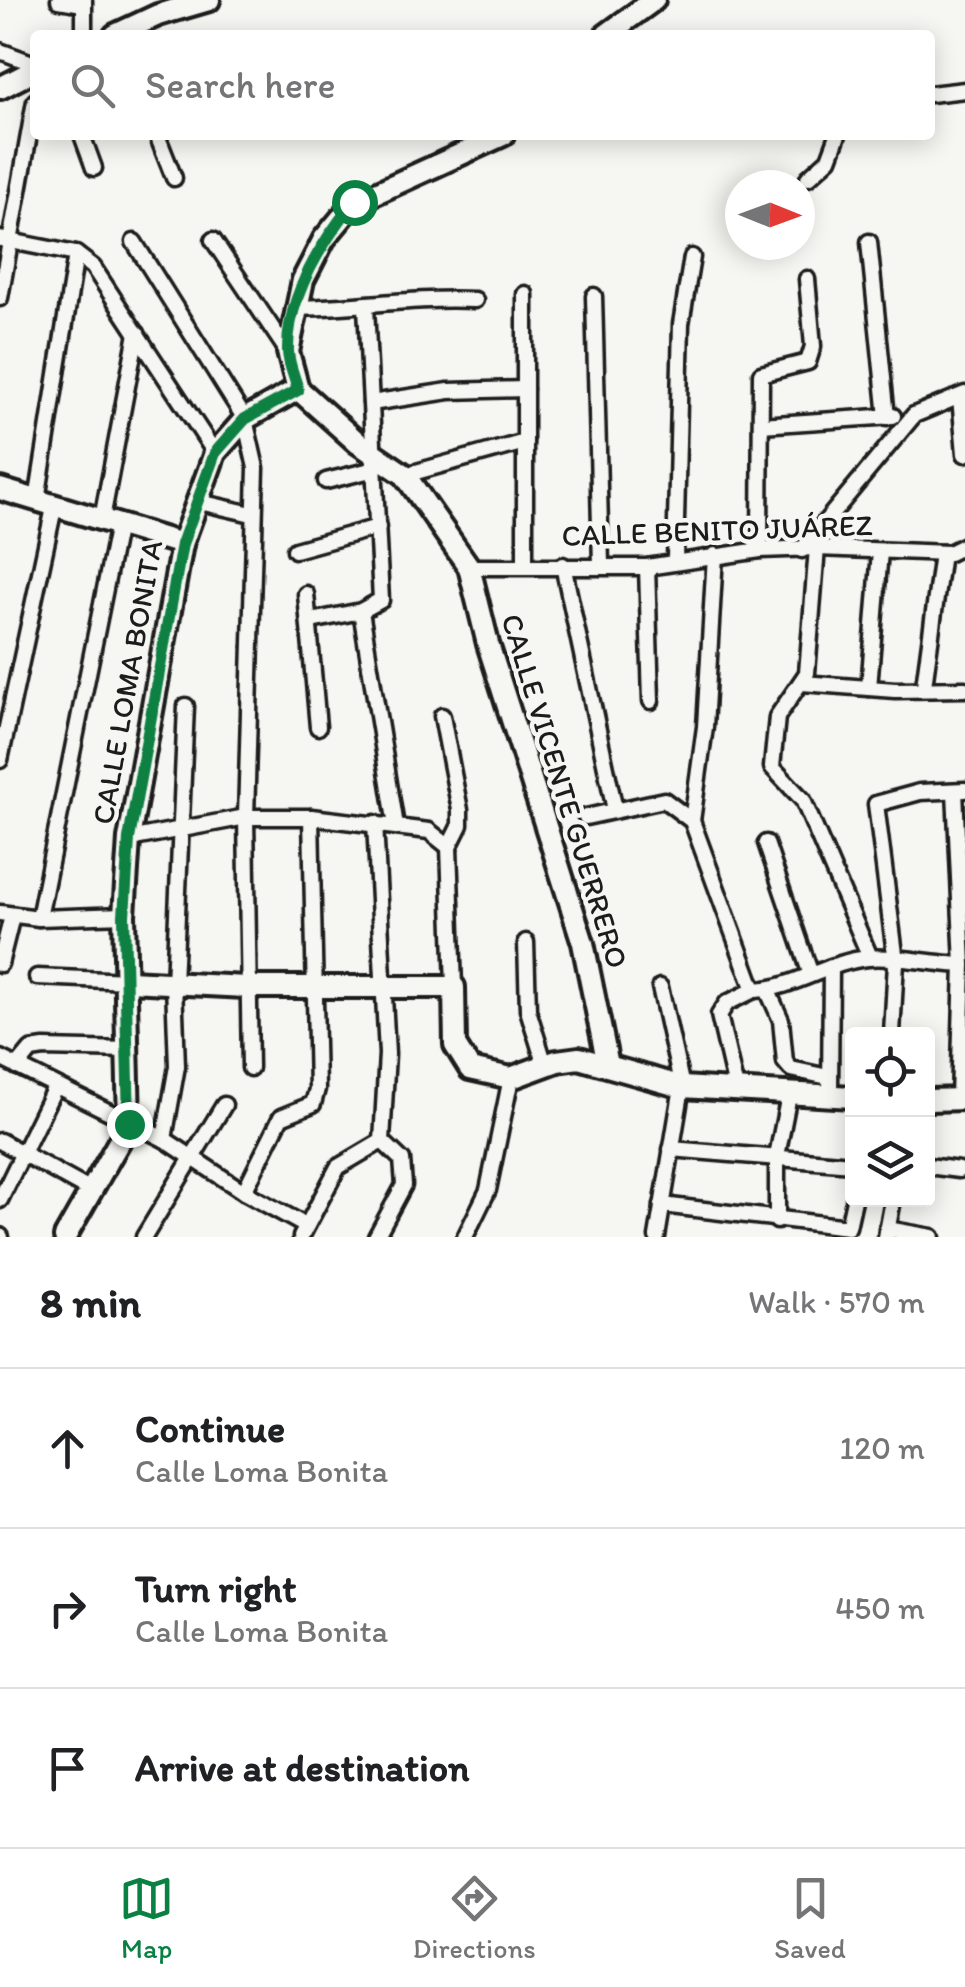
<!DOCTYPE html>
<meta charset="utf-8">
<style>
:root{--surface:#fff;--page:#f6f6f6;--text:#202124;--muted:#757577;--line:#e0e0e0;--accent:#0b8043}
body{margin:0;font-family:Itim,sans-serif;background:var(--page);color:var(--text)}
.controls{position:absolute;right:30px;bottom:30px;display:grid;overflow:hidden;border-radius:10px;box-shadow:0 5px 25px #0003}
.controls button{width:90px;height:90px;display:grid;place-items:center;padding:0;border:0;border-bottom:2px solid var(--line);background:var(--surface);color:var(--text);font:50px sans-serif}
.compass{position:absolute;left:725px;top:170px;width:90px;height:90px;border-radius:50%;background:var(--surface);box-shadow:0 5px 25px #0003;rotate:91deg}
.stop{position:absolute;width:30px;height:30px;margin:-22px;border:8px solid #0b8043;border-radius:50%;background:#fff}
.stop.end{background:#0b8043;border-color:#fff;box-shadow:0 2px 10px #0008}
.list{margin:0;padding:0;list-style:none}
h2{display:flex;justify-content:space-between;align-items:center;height:130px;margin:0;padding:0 40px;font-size:42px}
h2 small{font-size:32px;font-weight:400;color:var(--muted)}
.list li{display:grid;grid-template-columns:65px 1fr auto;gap:30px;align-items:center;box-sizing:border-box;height:160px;padding:0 40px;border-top:2px solid var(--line)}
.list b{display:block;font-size:38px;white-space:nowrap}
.list p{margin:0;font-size:32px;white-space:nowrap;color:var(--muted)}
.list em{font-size:32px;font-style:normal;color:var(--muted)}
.icon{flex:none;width:55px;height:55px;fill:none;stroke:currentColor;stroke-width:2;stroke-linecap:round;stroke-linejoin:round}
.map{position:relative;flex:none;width:965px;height:1237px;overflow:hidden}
.search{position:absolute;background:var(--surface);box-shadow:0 5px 25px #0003;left:30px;right:30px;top:30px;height:110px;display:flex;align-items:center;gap:25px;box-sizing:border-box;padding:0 35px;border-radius:10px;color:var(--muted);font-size:38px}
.sheet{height:610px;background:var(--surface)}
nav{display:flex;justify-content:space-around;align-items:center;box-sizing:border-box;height:140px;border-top:2px solid var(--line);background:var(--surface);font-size:28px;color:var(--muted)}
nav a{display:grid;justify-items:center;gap:5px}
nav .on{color:var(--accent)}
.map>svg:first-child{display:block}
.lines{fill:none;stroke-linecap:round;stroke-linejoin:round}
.street-casing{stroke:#1c1c1c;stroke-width:21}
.secondary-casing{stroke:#1c1c1c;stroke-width:28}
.street{stroke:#f6f6f2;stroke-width:14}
.secondary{stroke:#f6f6f2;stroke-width:20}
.route{stroke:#0b8043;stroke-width:12}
.labels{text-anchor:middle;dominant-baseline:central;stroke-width:9;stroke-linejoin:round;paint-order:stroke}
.street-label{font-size:30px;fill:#1c1c1c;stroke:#f6f6f2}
</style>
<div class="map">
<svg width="965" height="1237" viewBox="0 0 965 1237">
<rect width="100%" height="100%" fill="#f6f6f2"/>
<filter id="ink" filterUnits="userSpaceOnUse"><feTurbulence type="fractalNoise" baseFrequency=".01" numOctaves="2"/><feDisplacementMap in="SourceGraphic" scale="20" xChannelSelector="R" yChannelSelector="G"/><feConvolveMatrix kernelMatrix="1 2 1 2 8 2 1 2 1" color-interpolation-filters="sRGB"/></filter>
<g filter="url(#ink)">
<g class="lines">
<defs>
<g id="street">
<path d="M 59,0 L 83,4"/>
<path d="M 84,0 L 84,35"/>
<path d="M 0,51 L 35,64"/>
<path d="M 930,94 L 965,90"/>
<path d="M 82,135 L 94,168"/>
<path d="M 157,135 L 174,178"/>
<path d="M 808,178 L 829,159 L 838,135"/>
<path d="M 0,239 L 76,254 L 93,267 L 215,453"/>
<path d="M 213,240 L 288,352"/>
<path d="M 134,242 L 245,419 L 256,468 L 246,817 L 250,1068"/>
<path d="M 869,242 L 887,417"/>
<path d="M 525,294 L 525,565"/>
<path d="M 594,296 L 601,565"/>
<path d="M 0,298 L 35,101"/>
<path d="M 297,308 C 357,307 415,297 475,300"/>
<path d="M 960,397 L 965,454"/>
<path d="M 371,403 L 449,391 L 525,389"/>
<path d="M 761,425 L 893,416"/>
<path d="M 405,475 L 525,442"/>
<path d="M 326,481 L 375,469"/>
<path d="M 37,500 L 76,254"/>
<path d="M 195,501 L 252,514"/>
<path d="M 102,519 L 137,333"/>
<path d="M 817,548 L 807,673 L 777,717 L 772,767 L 803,800 L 870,957"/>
<path d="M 295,550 L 378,527"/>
<path d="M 760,550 L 761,374 L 808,362 L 813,346 L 807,279"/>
<path d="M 802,550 L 914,415 L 965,394"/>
<path d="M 675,560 L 681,324 L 692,257"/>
<path d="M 563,565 L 615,810"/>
<path d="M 469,567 L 647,567 L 760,550 L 817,548 L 949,553 L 965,545"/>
<path d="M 647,567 L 651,701"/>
<path d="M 306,594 L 318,727"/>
<path d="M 361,611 L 396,826"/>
<path d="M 311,621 L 361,611 L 381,600 L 366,307"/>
<path d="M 802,683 L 895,690 L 965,689"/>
<path d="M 924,686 L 942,553"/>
<path d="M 869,688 L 880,551"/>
<path d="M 442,716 L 460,810 L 460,825 L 449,847"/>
<path d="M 0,760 L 55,503"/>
<path d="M 955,791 L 963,965 L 959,1099"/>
<path d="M 586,817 L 664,800 L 692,821 L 754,990 C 794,989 827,962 868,958 C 889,955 938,964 963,965"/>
<path d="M 692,821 L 705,727 L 715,555"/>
<path d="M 375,823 L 387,1054 L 382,1141 L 402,1160 L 404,1185 L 376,1237"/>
<path d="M 129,839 L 246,817 L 311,817 L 429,831 L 449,847"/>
<path d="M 766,843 L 810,972"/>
<path d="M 449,847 L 454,987"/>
<path d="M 0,913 L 39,918 L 124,915"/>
<path d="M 39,918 L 118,524"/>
<path d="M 526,942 L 528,1010 L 545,1065"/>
<path d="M 0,964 L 12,916"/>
<path d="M 37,977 L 129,981"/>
<path d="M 767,989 L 781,1020 L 785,1062 L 791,1069 L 828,1077"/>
<path d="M 892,1034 L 896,962 L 876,804 L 920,792 L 965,790"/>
<path d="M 0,1058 L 164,1139 L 244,1192 L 306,1226"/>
<path d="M 17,1067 L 31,1050 L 44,1048 L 129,1050"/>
<path d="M 737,1093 L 719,1015 L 727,1003 L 754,990"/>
<path d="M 830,1096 L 831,967"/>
<path d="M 164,1139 L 177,1066 L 174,984 L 186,706"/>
<path d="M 0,1141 L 91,1191"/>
<path d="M 671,1149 L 852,1164"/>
<path d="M 928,1166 L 959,1170"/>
<path d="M 244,1192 L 281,1117 L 313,1104 L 317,1089 L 311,817"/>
<path d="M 0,1200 L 55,1087"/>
<path d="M 662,1205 L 848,1227 L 854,1200"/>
<path d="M 777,1221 L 777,1156 L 789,1095"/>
<path d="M 887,1229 L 932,1237"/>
<path d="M 0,1236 L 1,1237"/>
<path d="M 144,1237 L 224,1105"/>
<path d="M 301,1237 L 338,1167 L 382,1141"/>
<path d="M 465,1237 L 488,1190 L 511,1078"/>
<path d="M 657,1237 L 682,1087 L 660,987"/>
<path d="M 886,1237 L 893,1200"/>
</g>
<g id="secondary">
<path d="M 115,35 L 158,15 L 209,0"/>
<path d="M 606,35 L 654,0"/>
<path d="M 0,88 L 35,70"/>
<path d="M 298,389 L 358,443 L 405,475 L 469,567 L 488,644 L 583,943 L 608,1065"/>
<path d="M 298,389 L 288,352 L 303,280 L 324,239 L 354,203 L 503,135"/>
<path d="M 0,489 L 182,544"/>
<path d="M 129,981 L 246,987 L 454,987 L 455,1045 L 470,1069 L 511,1078 L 557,1061 L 579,1058 L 682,1087 L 852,1097"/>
<path d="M 928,1100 L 965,1099"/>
<path d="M 65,1237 L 129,1124 L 124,915 L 129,839 L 182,544 L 215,453 L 245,419 L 298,389"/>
</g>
</defs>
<use href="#street" class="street-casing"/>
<use href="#secondary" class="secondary-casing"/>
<use href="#street" class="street"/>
<use href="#secondary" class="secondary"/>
</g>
</g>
<g class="lines" filter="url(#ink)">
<path class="route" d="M 129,1124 L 124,916 L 129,839 L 182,544 L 215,453 L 245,419 L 298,390 C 295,378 288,363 288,351 C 287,296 321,243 354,202"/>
</g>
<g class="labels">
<g class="street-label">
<text transform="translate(717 530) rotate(-2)">CALLE BENITO JUÁREZ</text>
<text transform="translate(127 682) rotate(-80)">CALLE LOMA BONITA</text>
<text transform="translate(565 791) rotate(73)">CALLE VICENTE GUERRERO</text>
</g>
</g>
</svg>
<div class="controls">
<button><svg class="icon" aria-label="locate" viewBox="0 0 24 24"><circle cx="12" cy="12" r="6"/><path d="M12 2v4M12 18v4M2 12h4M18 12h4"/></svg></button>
<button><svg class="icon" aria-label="layers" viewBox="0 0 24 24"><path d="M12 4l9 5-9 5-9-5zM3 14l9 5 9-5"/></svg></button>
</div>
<svg class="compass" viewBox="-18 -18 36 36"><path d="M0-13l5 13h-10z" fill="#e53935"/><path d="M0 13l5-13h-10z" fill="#757577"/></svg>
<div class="stop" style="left:354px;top:202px"></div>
<div class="stop end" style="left:129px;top:1124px"></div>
<div class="search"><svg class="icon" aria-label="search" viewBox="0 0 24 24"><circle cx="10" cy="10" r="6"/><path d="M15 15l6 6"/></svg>Search here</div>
</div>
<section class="sheet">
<h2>8 min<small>Walk · 570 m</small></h2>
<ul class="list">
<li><svg class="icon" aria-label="ahead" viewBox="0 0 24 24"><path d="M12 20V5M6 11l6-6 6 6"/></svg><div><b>Continue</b><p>Calle Loma Bonita</p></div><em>120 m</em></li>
<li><svg class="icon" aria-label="right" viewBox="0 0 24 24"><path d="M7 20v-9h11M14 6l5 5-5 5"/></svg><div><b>Turn right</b><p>Calle Loma Bonita</p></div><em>450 m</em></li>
<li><svg class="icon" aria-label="arrive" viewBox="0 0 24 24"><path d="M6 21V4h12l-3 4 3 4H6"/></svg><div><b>Arrive at destination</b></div></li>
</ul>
</section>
<nav>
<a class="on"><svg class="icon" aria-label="map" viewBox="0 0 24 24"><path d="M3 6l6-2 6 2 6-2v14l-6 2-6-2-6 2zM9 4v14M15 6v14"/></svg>Map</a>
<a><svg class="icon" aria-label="directions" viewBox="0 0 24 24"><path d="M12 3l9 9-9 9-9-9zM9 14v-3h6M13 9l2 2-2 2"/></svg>Directions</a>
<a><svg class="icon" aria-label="saved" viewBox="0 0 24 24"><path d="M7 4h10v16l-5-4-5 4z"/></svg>Saved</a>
</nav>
